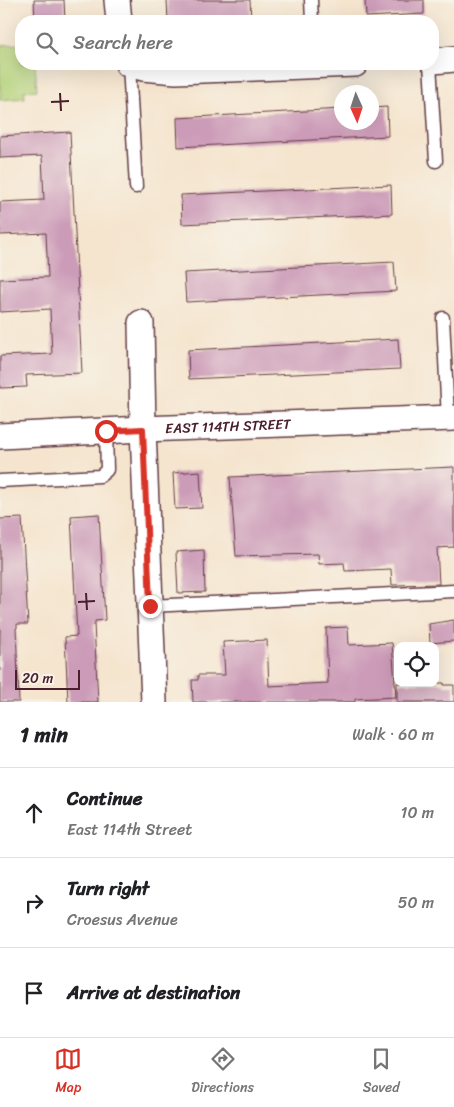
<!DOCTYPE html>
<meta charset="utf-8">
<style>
:root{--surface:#fff;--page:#f6f6f6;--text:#202124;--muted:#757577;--line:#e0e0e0;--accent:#d93025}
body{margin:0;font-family:Sriracha,sans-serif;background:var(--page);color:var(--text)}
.controls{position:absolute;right:15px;bottom:15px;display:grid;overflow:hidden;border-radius:10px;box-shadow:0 5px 20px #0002}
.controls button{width:45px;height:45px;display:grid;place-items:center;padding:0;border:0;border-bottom:1px solid var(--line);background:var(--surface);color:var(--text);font:25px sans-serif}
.compass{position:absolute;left:334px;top:85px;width:45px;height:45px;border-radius:50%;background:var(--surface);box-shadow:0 5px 20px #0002;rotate:177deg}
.scale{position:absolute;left:15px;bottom:12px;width:65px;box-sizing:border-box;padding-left:5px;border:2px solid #4a1f2b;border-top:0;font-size:14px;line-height:18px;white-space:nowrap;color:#4a1f2b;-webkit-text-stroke:4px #f7f3e8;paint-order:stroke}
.stop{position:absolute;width:15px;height:15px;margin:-11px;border:4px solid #d93025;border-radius:50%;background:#fff}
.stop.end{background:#d93025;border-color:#fff;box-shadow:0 1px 5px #0008}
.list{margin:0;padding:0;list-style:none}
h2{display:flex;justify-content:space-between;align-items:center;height:65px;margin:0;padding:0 20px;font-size:21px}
h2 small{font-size:16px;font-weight:400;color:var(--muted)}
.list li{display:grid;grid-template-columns:32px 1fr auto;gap:15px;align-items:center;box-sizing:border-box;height:90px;padding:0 20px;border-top:1px solid var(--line)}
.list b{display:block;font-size:19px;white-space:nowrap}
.list p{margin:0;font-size:16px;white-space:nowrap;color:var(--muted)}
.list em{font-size:16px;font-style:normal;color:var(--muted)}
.icon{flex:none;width:28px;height:28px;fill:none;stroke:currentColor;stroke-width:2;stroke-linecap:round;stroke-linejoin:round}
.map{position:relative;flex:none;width:454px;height:702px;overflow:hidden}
.search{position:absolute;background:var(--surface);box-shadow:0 5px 20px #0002;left:15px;right:15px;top:15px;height:55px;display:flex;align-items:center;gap:12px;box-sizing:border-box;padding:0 18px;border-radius:20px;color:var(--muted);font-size:19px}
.sheet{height:335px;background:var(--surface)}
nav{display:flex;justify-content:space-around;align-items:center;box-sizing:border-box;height:70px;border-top:1px solid var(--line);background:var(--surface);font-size:14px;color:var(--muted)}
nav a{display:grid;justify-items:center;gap:2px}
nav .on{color:var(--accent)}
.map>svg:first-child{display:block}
.green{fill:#b2d178;stroke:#7e7852}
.building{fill:#cc9bb8}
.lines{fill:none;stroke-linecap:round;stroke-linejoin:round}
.lane-casing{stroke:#643d44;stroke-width:15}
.street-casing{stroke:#643d44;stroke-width:28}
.lane{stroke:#fff;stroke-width:12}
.street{stroke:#fff;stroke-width:25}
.route{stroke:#d93025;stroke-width:6}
.ticks{fill:none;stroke:#4a1f2b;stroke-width:2}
.labels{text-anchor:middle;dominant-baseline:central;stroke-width:4.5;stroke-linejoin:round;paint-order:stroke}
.street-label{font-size:14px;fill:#4a1f2b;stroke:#f7f3e8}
</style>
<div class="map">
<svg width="454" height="702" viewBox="0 0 454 702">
<rect width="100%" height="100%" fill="#f7f3e8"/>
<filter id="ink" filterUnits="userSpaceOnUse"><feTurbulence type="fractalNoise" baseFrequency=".02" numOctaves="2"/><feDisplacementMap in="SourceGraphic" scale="10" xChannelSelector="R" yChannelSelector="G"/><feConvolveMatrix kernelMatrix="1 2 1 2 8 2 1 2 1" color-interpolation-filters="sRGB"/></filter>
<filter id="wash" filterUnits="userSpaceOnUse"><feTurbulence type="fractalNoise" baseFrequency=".0096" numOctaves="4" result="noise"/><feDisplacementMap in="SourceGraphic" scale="20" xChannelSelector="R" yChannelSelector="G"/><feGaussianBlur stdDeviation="1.12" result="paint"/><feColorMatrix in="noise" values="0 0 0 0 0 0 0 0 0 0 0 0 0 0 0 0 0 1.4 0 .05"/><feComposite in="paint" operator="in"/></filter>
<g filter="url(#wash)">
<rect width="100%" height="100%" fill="#f5e5cf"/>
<path class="green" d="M 21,44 L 21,64 L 35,64 L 37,90 L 24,91 L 25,98 L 0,100 L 0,45 Z"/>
<g id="blocks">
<g class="building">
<path d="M 34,0 L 64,0 L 65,21 L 35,21 Z"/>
<path d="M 167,0 L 250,0 L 251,21 L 168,21 Z"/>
<path d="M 365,0 L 424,0 L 424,14 L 366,17 Z"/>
<path d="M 387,107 L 388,136 L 178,147 L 177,118 L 342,109 L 342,122 L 372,122 L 372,108 Z"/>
<path d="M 70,132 L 82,373 L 26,375 L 27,387 L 0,388 L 0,356 L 52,354 L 50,309 L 0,312 L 0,279 L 48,277 L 46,233 L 0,235 L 0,202 L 44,200 L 42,156 L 0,158 L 0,136 Z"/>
<path d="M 391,185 L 392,214 L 182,224 L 181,195 Z"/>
<path d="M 394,262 L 396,291 L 186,302 L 184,273 Z"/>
<path d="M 398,339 L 400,369 L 189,379 L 188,350 Z"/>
<path d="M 454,467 L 454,547 L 437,548 L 439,584 L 392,585 L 391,569 L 345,571 L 344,563 L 319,564 L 318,554 L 236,556 L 230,477 Z"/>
<path d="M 200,471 L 202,508 L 175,509 L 173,473 Z"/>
<path d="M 99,514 L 105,620 L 95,621 L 95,624 L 94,624 L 98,702 L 68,702 L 65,637 L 77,636 L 71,516 Z"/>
<path d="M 22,518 L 28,624 L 17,624 L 17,628 L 16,628 L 19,702 L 0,702 L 0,519 Z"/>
<path d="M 204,550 L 205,592 L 178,593 L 176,552 Z"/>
<path d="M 454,620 L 454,641 L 430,643 L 429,624 Z"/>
<path d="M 348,627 L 349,645 L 392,643 L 396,697 L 355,699 L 355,702 L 193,702 L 192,680 L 198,680 L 198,675 L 225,675 L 223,642 L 267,640 L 269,686 L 328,683 L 326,628 Z"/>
<path d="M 397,683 L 444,683 L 444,685 L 454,685 L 454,702 L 397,702 Z"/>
</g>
</g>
</g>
<g filter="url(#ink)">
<use href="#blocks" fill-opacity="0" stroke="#643d44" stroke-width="1"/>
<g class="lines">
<defs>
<g id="lane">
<path d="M 311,0 L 312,21"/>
<path d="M 430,64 L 436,161"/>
<path d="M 129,65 L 136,187"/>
<path d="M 443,318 L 448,419"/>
<path d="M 0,481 L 100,476 L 107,470 L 106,431"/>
<path d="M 150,606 L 454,591"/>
</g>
<g id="street">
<path d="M 117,0 L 119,21"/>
<path d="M 433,61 L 454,59"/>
<path d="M 128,64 L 143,68 L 176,71 L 355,64"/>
<path d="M 141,323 L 143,429 L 154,702"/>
<path id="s1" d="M 0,436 L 143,429 L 454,418"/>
</g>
</defs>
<use href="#lane" class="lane-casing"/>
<use href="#street" class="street-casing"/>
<use href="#lane" class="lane"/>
<use href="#street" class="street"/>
</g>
</g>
<g class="lines" filter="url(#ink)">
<path class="route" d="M 106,431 L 143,429 L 150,606"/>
</g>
<path class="ticks" d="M 60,93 L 61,111M 51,102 L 69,101M 86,593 L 87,610M 78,602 L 95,601"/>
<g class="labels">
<g class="street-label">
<text stroke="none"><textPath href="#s1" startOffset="228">EAST 114TH STREET</textPath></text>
</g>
</g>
</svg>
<div class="controls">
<button><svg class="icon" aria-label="locate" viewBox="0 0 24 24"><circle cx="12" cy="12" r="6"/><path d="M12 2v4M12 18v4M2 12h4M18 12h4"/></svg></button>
</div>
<svg class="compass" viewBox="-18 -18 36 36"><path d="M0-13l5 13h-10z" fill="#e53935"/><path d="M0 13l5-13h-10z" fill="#757577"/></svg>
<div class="scale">20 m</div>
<div class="stop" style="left:106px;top:431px"></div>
<div class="stop end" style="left:150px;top:606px"></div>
<div class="search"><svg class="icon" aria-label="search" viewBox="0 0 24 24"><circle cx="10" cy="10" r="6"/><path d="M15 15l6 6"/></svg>Search here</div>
</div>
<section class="sheet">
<h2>1 min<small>Walk · 60 m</small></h2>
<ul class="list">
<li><svg class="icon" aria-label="ahead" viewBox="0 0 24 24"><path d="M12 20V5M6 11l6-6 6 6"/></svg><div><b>Continue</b><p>East 114th Street</p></div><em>10 m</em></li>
<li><svg class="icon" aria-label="right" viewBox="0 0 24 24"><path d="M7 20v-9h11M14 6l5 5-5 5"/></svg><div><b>Turn right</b><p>Croesus Avenue</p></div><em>50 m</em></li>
<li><svg class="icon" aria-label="arrive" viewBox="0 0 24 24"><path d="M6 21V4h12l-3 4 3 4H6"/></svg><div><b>Arrive at destination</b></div></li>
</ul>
</section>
<nav>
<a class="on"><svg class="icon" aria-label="map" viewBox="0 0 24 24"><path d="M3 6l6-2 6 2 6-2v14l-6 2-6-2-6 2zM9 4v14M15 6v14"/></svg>Map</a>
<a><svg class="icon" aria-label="directions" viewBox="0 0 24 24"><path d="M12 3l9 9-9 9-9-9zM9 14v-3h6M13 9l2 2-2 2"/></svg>Directions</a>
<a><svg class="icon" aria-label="saved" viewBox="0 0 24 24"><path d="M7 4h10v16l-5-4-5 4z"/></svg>Saved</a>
</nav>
